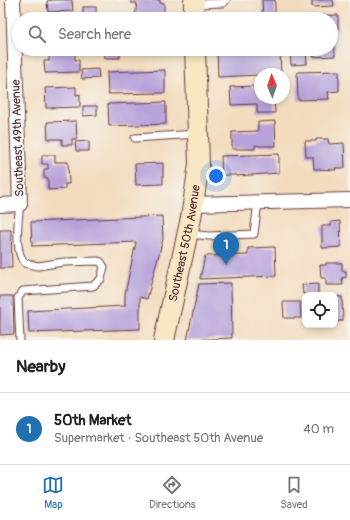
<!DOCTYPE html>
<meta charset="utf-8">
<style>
:root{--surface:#fff;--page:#f6f6f6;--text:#202124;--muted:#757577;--line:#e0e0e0;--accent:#1f6fb2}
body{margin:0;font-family:Pangolin,sans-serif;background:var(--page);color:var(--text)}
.controls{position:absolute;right:12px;bottom:12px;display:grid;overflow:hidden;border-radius:8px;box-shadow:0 2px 6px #0003}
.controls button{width:36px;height:36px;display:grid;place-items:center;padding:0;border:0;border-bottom:1px solid var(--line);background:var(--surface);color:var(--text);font:20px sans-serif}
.compass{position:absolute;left:254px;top:68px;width:36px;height:36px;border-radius:50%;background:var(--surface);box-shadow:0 2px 6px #0003;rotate:358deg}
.you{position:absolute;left:216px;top:176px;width:14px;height:14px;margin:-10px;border:3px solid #fff;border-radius:50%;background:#1a73e8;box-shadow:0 0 0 6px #1a73e833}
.badge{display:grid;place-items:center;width:26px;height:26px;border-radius:50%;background:var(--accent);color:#fff;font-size:13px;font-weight:700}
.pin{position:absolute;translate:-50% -33px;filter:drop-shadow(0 1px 2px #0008)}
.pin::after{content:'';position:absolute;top:21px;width:14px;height:12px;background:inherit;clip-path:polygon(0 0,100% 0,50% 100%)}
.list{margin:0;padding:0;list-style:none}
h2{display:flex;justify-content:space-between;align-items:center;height:52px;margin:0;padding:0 16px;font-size:17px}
h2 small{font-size:13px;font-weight:400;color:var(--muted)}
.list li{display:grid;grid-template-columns:26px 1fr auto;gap:12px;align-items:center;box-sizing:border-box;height:72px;padding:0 16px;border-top:1px solid var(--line)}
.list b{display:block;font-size:15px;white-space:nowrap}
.list p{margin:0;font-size:13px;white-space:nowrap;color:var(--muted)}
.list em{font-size:13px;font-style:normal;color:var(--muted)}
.icon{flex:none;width:22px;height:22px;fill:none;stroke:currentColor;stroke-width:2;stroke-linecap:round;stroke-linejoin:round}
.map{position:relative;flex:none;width:350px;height:340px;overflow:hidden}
.search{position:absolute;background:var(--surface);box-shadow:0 2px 6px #0003;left:12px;right:12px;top:12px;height:44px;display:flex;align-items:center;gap:10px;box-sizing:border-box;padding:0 14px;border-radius:22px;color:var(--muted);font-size:15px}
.sheet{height:124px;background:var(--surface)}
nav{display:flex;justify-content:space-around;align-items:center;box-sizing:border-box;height:56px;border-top:1px solid var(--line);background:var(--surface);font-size:11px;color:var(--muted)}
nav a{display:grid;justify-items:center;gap:2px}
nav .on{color:var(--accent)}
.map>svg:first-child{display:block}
.building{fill:#b7a2d9}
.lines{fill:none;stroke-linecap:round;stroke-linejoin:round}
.service-casing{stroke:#633b41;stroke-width:9}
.minor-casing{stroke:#633b41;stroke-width:16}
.secondary-casing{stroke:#633b41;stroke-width:22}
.service{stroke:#fff;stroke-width:7}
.minor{stroke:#fff;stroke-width:14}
.secondary{stroke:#f7e8c3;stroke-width:20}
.labels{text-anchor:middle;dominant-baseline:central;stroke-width:4;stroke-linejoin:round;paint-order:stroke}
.street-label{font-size:12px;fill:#4a1f2b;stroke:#f6f6f2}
</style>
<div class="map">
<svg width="350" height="340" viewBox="0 0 350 340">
<rect width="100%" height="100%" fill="#f6f6f2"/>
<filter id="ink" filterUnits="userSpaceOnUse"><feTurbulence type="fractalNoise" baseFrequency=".025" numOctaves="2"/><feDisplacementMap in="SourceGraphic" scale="8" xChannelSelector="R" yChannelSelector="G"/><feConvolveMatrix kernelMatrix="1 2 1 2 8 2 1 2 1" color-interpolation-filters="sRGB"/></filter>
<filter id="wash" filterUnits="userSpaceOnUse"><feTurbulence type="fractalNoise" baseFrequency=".012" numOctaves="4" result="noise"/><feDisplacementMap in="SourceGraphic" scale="16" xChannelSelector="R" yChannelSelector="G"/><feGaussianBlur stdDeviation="0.9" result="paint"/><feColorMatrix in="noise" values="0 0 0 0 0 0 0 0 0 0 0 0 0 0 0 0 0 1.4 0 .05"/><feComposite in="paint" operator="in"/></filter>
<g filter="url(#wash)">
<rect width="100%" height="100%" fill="#f3dcbe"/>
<g id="blocks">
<g class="building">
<path d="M 53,0 L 72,0 L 73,11 L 48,12 L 47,1 Z"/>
<path d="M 131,0 L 160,0 L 160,3 L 164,3 L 164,13 L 161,13 L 160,19 L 135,17 L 137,3 L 131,3 Z"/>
<path d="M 262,0 L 275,0 L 275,19 L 263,19 Z"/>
<path d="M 312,0 L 333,0 L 334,6 L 312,7 Z"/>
<path d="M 83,7 L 96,7 L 96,14 L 83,15 Z"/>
<path d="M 338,15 L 338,30 L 334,30 L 335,56 L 313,57 L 313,49 L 331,49 L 331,19 L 312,19 L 312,16 Z"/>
<rect x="105" y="49" width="15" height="9"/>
<path d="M 134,49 L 161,49 L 161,51 L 134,52 Z"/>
<path d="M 217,49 L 280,49 L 281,74 L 218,77 Z"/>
<path d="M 290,49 L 306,49 L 307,64 L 291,65 Z"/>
<path d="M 75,52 L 75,60 L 79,60 L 79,72 L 45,73 L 44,61 L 49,61 L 49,53 Z"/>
<path d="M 98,69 L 99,78 L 82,79 L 81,70 Z"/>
<path d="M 165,70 L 165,93 L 108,94 L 107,72 Z"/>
<path d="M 339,71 L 339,91 L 328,92 L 329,99 L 298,100 L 297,72 Z"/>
<path d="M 254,86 L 254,90 L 260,90 L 260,98 L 274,98 L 275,113 L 257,113 L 257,104 L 231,105 L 230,87 Z"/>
<path d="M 76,87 L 76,95 L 80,94 L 80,107 L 46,108 L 45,88 Z"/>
<path d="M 166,102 L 166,124 L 109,126 L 108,104 Z"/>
<path d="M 83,106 L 97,106 L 97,115 L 83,116 Z"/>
<path d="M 76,121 L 77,139 L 72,139 L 72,145 L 62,145 L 62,139 L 48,139 L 47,122 Z"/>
<path d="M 275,121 L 276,146 L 259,146 L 255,145 L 255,149 L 232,149 L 232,132 L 258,131 L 258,122 Z"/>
<path d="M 316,139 L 328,139 L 329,144 L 344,143 L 345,168 L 335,168 L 336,170 L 314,169 L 313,157 L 306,157 L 305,141 L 316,141 Z"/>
<path d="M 89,141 L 89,151 L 76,151 L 75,142 Z"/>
<path d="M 279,154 L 279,173 L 237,176 L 237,175 L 222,175 L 221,156 Z"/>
<path d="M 42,155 L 55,155 L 55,162 L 68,162 L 69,184 L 65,184 L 65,189 L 48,190 L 48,178 L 44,178 L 44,169 L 48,169 L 48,164 L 42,164 Z"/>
<path d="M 163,163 L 163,184 L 136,185 L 135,164 Z"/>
<path d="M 162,216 L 163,239 L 147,299 L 140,297 L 140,329 L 29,333 L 28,311 L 125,306 L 125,294 L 136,242 L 32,246 L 31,222 Z"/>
<path d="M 340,221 L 341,247 L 322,248 L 322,226 L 331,226 L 331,222 Z"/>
<path d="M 0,230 L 11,230 L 12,268 L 0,268 Z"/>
<path d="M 275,247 L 276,276 L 200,279 L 205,256 L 248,255 L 248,248 Z"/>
<path d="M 326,263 L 342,263 L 342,271 L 346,271 L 346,278 L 342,277 L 343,285 L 326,285 L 326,278 L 321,278 L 320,265 L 326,265 Z"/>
<path d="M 231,283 L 232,338 L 187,340 L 199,284 Z"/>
<path d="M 318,284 L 318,294 L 303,294 L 302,285 Z"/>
<path d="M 0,296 L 13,296 L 14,334 L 0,335 Z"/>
<path d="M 335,297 L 342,297 L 343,321 L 336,321 L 336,325 Z"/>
<path d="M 283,302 L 300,302 L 301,318 L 284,318 Z"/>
</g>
</g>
</g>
<g filter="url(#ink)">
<use href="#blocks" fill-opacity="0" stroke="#633b41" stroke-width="1"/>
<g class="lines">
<defs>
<g id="service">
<path d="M 196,4 L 223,3 L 226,0"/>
<path d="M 135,138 L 197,134"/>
<path d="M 190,234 L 209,236 L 254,234 L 258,202"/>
<path d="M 20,340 L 18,298 L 23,291 L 93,286 L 101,279 L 104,267 L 101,262 L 98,261 L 64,262 L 38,266 L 25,263 C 14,253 18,219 20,204"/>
</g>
<g id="minor">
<path d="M 193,204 L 350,200"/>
<path d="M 0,205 L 20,204 L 13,0"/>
</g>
<g id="secondary">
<path d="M 194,0 L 194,19"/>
<path id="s1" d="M 164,340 L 191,218 L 199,164 L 195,49"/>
</g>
</defs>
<use href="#service" class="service-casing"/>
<use href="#minor" class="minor-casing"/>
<use href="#secondary" class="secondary-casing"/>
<use href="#service" class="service"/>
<use href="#minor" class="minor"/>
<use href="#secondary" class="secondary"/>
</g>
</g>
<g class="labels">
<g class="street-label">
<text transform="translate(18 138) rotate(-92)">Southeast 49th Avenue</text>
<text stroke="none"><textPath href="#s1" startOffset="99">Southeast 50th Avenue</textPath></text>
</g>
</g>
</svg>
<div class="controls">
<button><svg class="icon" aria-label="locate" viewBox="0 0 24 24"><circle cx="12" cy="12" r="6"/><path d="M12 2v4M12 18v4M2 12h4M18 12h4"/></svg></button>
</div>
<svg class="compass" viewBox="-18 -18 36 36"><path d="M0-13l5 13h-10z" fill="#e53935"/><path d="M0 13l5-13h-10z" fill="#757577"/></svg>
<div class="you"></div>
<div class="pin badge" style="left:226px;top:265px">1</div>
<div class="search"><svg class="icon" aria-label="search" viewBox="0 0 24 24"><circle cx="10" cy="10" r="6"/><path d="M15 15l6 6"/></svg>Search here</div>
</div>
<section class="sheet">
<h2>Nearby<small></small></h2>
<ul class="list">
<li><span class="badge">1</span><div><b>50th Market</b><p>Supermarket · Southeast 50th Avenue</p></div><em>40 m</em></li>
</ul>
</section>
<nav>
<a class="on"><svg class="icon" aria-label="map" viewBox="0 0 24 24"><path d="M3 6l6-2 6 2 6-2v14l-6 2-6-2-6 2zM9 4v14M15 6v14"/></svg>Map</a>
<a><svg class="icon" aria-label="directions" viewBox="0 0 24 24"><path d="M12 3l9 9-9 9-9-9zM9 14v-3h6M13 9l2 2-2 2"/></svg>Directions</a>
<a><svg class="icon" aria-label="saved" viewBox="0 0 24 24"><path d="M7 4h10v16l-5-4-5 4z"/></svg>Saved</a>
</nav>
